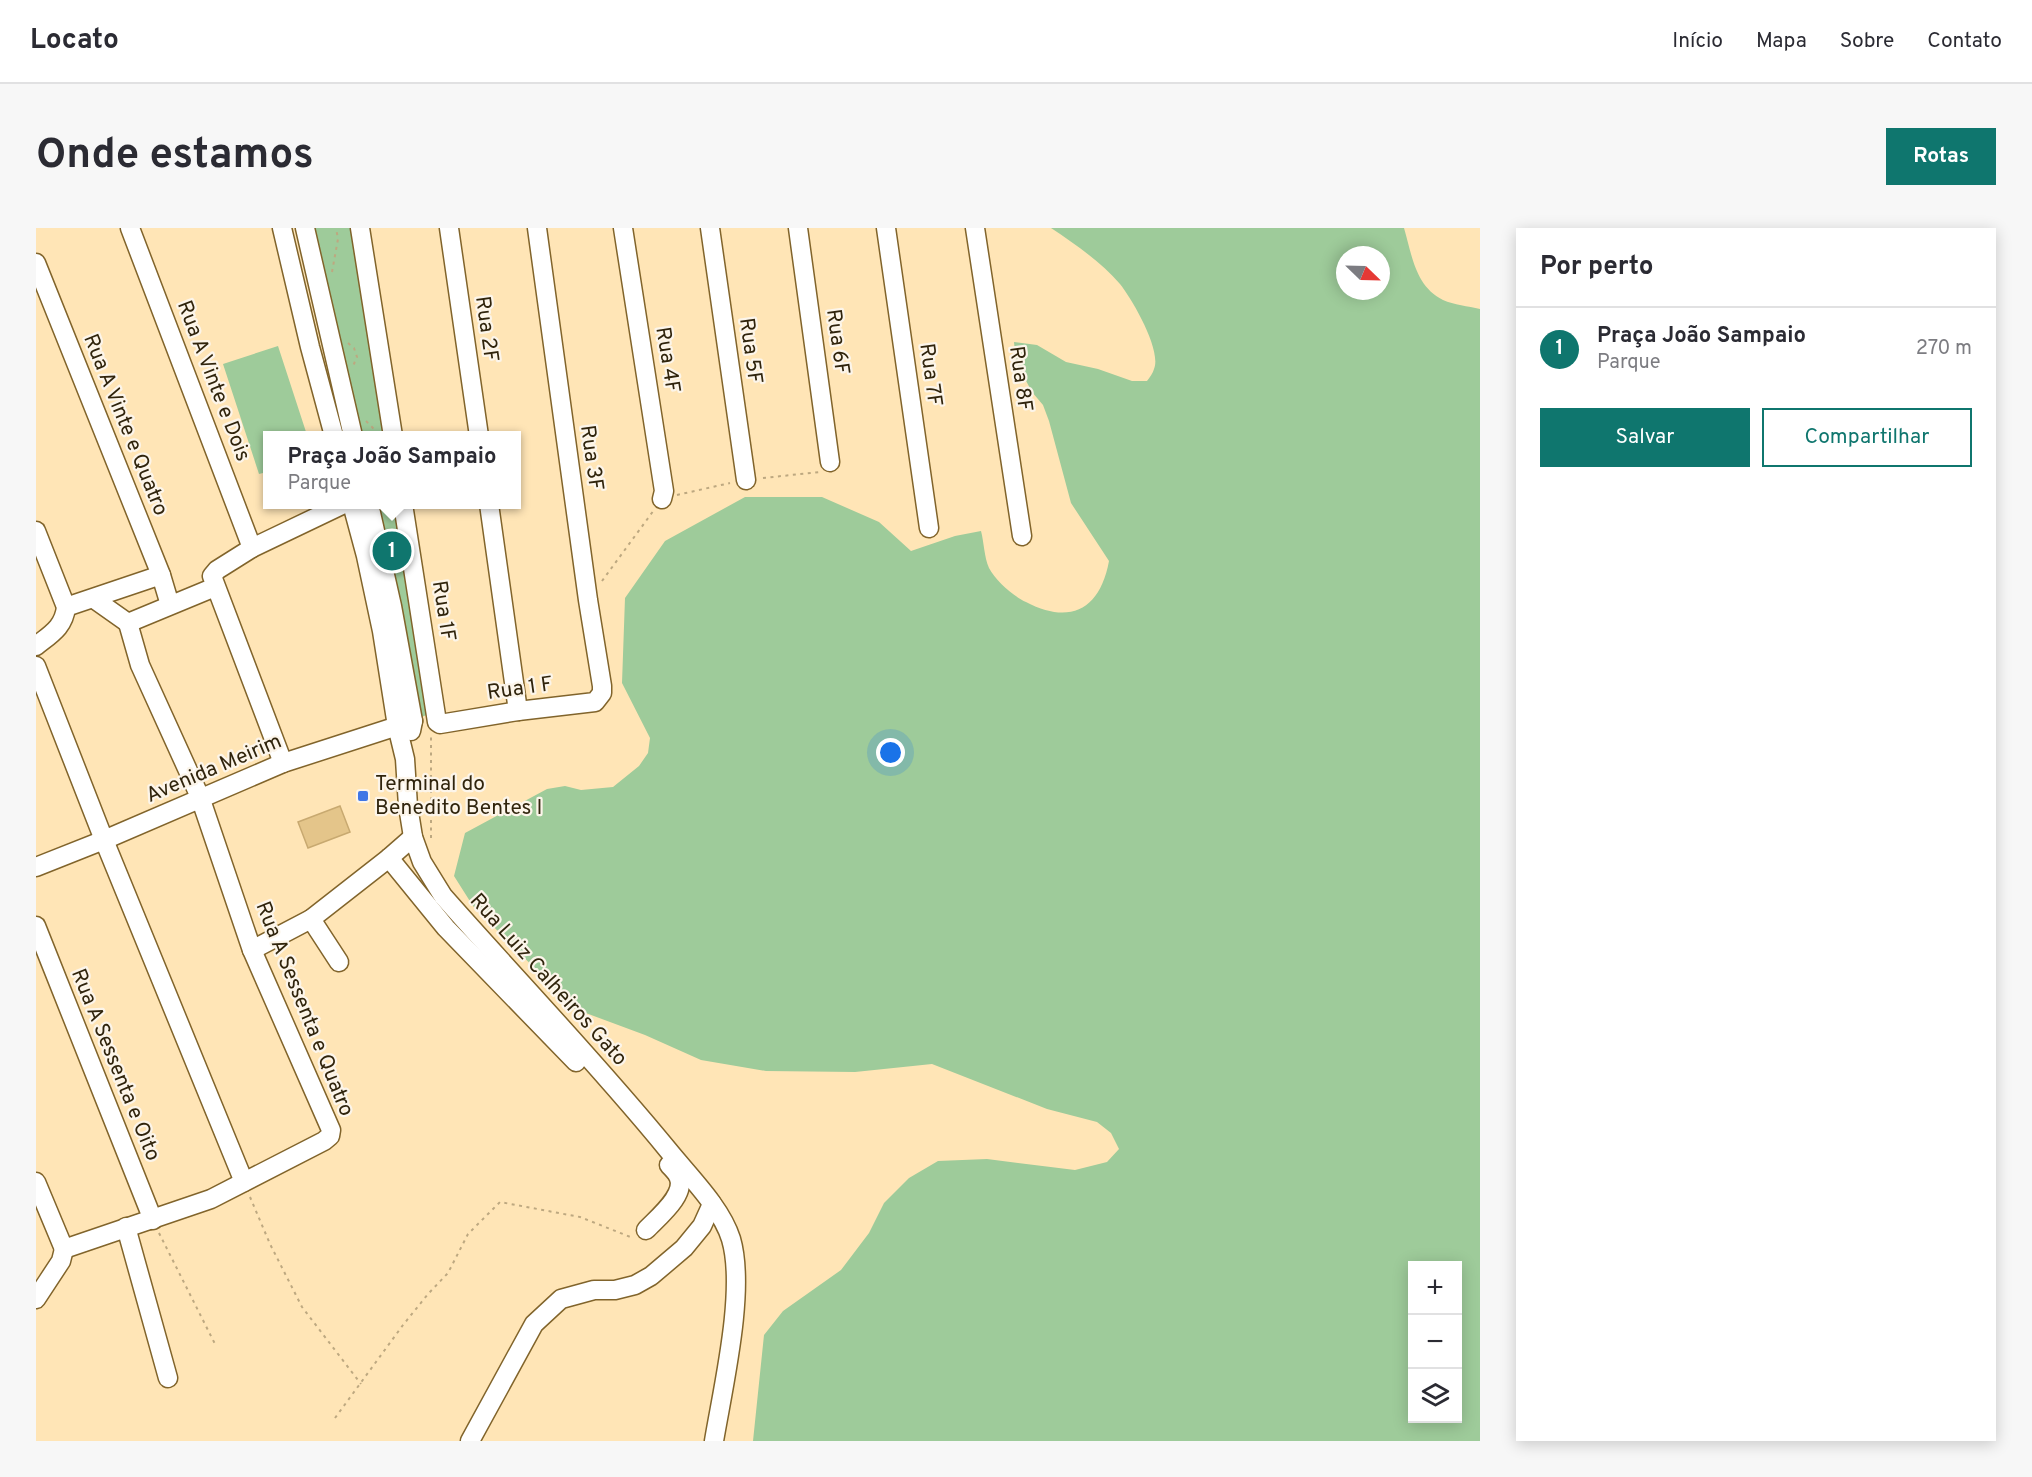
<!DOCTYPE html>
<html lang="pt">
<meta charset="utf-8">
<style>
:root{--surface:#fff;--page:#f7f7f7;--text:#2b2b33;--muted:#7c7c81;--line:#e1e1e2;--accent:#0f766e}
body{margin:0;font-family:Overpass,sans-serif;background:var(--page);color:var(--text)}
.controls{position:absolute;right:18px;bottom:18px;display:grid;overflow:hidden;border-radius:0px;box-shadow:0 3px 15px #0003}
.controls button{width:54px;height:54px;display:grid;place-items:center;padding:0;border:0;border-bottom:2px solid var(--line);background:var(--surface);color:var(--text);font:30px sans-serif}
.compass{position:absolute;left:1300px;top:18px;width:54px;height:54px;border-radius:50%;background:var(--surface);box-shadow:0 3px 15px #0003;rotate:113deg}
.you{position:absolute;left:855px;top:525px;width:21px;height:21px;margin:-15px;border:4px solid #fff;border-radius:50%;background:#1a73e8;box-shadow:0 0 0 9px #1a73e833}
.badge{display:grid;place-items:center;width:39px;height:39px;border-radius:50%;background:var(--accent);color:#fff;font-size:20px;font-weight:700}
.pin{position:absolute;translate:-50% -50%;border:3px solid #fff;box-shadow:0 2px 6px #0006}
.popup{position:absolute;left:227px;top:203px;width:258px;height:78px;box-sizing:border-box;display:grid;place-content:center;border-radius:0px;background:var(--surface);filter:drop-shadow(0 2px 4px #0005);font-size:20px;white-space:nowrap;color:var(--muted)}
.popup b{font-size:22px;color:var(--text)}
.popup::after{content:'';position:absolute;left:50%;top:100%;margin-left:-12px;border:12px solid transparent;border-top-color:var(--surface)}
.list{margin:0;padding:0;list-style:none}
h2{display:flex;justify-content:space-between;align-items:center;height:78px;margin:0;padding:0 24px;font-size:26px}
h2 small{font-size:20px;font-weight:400;color:var(--muted)}
.list li{display:grid;grid-template-columns:39px 1fr auto;gap:18px;align-items:center;box-sizing:border-box;height:84px;padding:0 24px;border-top:2px solid var(--line)}
.list b{display:block;font-size:22px;white-space:nowrap}
.list p{margin:0;font-size:20px;white-space:nowrap;color:var(--muted)}
.list em{font-size:20px;font-style:normal;color:var(--muted)}
.actions{display:flex;gap:12px;padding:18px 24px}
.actions a{flex:1;padding:14px 0;border:2px solid var(--accent);border-radius:0px;text-align:center;font-size:21px;color:var(--accent)}
.actions .main{background:var(--accent);color:#fff}
.icon{flex:none;width:33px;height:33px;fill:none;stroke:currentColor;stroke-width:2;stroke-linecap:round;stroke-linejoin:round}
.map{position:relative;flex:none;width:1444px;height:1213px;overflow:hidden;border-radius:0px}
header{display:flex;align-items:center;gap:36px;box-sizing:border-box;height:84px;padding:0 30px;background:var(--surface);border-bottom:2px solid var(--line)}
header strong{font-size:28px}
nav{display:flex;gap:33px;margin-inline-start:auto;font-size:21px}
.intro{display:flex;align-items:center;justify-content:space-between;box-sizing:border-box;height:144px;padding:0 36px}
h1{margin:0;font-size:42px}
.button{padding:15px 27px;border-radius:0px;background:var(--accent);color:#fff;font-size:21px;font-weight:700}
main{display:flex;gap:36px;padding:0 36px}
aside{flex:1;background:var(--surface);border-radius:0px;box-shadow:0 3px 15px #0003}
.map>svg:first-child{display:block}
.green{fill:#9ecb9a;fill-rule:evenodd}
.building{fill:#e4c58a;stroke:#c8a970;stroke-width:1.5}
.lines{fill:none;stroke-linecap:round;stroke-linejoin:round}
.minor-casing{stroke:#81642b;stroke-width:21}
.path{stroke:#bda880;stroke-width:2;stroke-dasharray:3 4.5;stroke-linecap:butt}
.minor{stroke:#fff;stroke-width:18}
.poi-dot{fill:#3f76e6;stroke:#fcf5ea;stroke-width:2}
.labels{text-anchor:middle;dominant-baseline:central;stroke-width:4.5;stroke-linejoin:round;paint-order:stroke}
.street-label{font-size:21px;fill:#30240c;stroke:#fcf5ea}
.poi-label{font-size:21px;fill:#30240c;stroke:#fcf5ea;text-anchor:start}
</style>
<header>
<strong>Locato</strong>
<nav><a>Início</a><a>Mapa</a><a>Sobre</a><a>Contato</a></nav>
</header>
<div class="intro"><h1>Onde estamos</h1><a class="button">Rotas</a></div>
<main>
<div class="map">
<svg width="1444" height="1213" viewBox="0 0 1444 1213">
<rect width="100%" height="100%" fill="#ffe5b6"/>
<g class="green">
<path d="M 270,0 L 318,0 L 350,207 L 318,207 Z"/>
<path d="M 1015,0 L 1368,0 C 1376,27 1379,58 1407,72 C 1418,77 1432,78 1444,81 L 1444,1213 L 717,1213 L 728,1107 L 747,1083 L 805,1042 L 833,1005 L 848,975 L 873,950 L 902,933 L 951,931 L 1039,942 L 1071,934 L 1083,921 L 1075,905 L 1061,894 L 1011,881 L 896,836 L 819,844 L 730,843 L 665,832 L 609,807 L 539,781 L 437,678 L 418,648 L 429,605 L 511,561 L 529,558 L 545,562 L 577,559 L 603,538 L 612,525 L 614,510 L 586,455 L 589,370 L 629,313 L 709,269 L 786,269 L 843,294 L 875,323 L 919,308 L 945,303 C 948,314 948,329 953,340 C 960,353 977,368 990,374 C 1034,397 1064,382 1073,333 L 1035,275 L 1013,193 L 1007,177 L 996,164 L 980,134 L 978,114 L 1001,117 L 1030,134 L 1062,141 L 1096,153 L 1111,153 C 1114,149 1117,145 1118,141 C 1126,122 1096,71 1084,56 C 1065,34 1039,16 1015,0 ZM 1309,27 L 1345,27 L 1345,63 L 1309,63 ZM 1376,1038 L 1422,1038 L 1422,1190 L 1376,1190 Z"/>
<path d="M 242,118 L 271,207 L 232,208 L 231,244 L 223,246 L 187,136 Z"/>
<path d="M 334,277 L 361,277 L 393,486 L 383,490 Z"/>
</g>
<path class="building" d="M 304,578 L 314,604 L 272,620 L 262,594 Z"/>
<g class="lines">
<defs>
<g id="minor">
<path d="M 94,0 L 216,320 L 181,342 L 176,348 L 247,535"/>
<path d="M 246,0 L 274,119 L 298,208"/>
<path d="M 269,0 L 317,208"/>
<path d="M 324,0 L 357,208"/>
<path d="M 413,0 L 443,208"/>
<path d="M 587,0 L 628,263 L 626,271"/>
<path d="M 674,0 L 710,252"/>
<path d="M 762,0 L 794,234"/>
<path d="M 850,0 L 893,300"/>
<path d="M 939,0 L 986,308"/>
<path d="M 0,35 L 125,347 L 134,377"/>
<path d="M 316,276 L 330,328 L 346,403 L 361,498 L 369,531 L 372,578 L 377,609 L 386,634 L 407,668 C 482,753 561,835 632,922 C 653,948 685,979 695,1011 C 710,1062 687,1159 678,1213"/>
<path d="M 333,276 L 356,378 L 377,493 L 375,503"/>
<path d="M 367,276 L 401,494 L 404,496 L 482,483 L 559,474 L 566,465 L 566,458 L 552,372 L 501,0"/>
<path d="M 453,276 L 482,483"/>
<path d="M 0,303 L 30,379 C 28,399 15,406 0,418"/>
<path d="M 216,320 L 308,276"/>
<path d="M 58,371 L 92,395"/>
<path d="M 30,379 L 125,347"/>
<path d="M 92,395 L 179,359"/>
<path d="M 0,438 L 68,612 L 208,954"/>
<path d="M 353,630 L 410,700 L 540,834"/>
<path d="M 0,639 L 68,612 L 247,535 L 377,493"/>
<path d="M 275,691 L 303,734"/>
<path d="M 0,698 L 117,992"/>
<path d="M 216,722 L 275,691 L 353,630 L 377,609"/>
<path d="M 0,954 L 28,1021"/>
<path d="M 90,999 L 132,1150"/>
<path d="M 610,1002 C 621,990 652,966 642,948 C 640,944 636,940 633,937"/>
<path d="M 28,1021 L 175,971 L 288,913 L 294,908 L 295,902 L 216,722 L 164,569 L 104,437 L 92,395"/>
<path d="M 0,1071 L 25,1033 L 28,1021"/>
<path d="M 434,1213 L 498,1096 L 525,1071 L 558,1062 L 579,1062 L 599,1057 L 615,1048 L 648,1020 L 666,998 L 676,976"/>
</g>
</defs>
<use href="#minor" class="minor-casing"/>
<g class="path">
<path d="M 296,44 L 302,11 L 300,0"/>
<path d="M 312,115 L 318,120 L 321,129 L 317,138"/>
<path d="M 330,193 L 339,202"/>
<path d="M 727,250 L 784,244"/>
<path d="M 641,267 L 694,255"/>
<path d="M 566,353 L 618,282"/>
<path d="M 395,610 L 395,508"/>
<path d="M 214,969 L 234,1016 L 266,1079 L 325,1156"/>
<path d="M 123,1005 L 180,1118"/>
<path d="M 299,1190 L 367,1097 L 392,1066 L 412,1045 L 432,1006 L 464,974 L 544,989 L 597,1010"/>
</g>
<use href="#minor" class="minor"/>
</g>
<rect class="poi-dot" x="321" y="562" width="12" height="12" rx="3"/>
<g class="labels">
<g class="street-label">
<text transform="translate(450 101) rotate(82)">Rua 2F</text>
<text transform="translate(801 114) rotate(82)">Rua 6F</text>
<text transform="translate(714 123) rotate(82)">Rua 5F</text>
<text transform="translate(631 132) rotate(81)">Rua 4F</text>
<text transform="translate(894 147) rotate(82)">Rua 7F</text>
<text transform="translate(984 151) rotate(82)">Rua 8F</text>
<text transform="translate(177 153) rotate(69)">Rua A Vinte e Dois</text>
<text transform="translate(89 197) rotate(68)">Rua A Vinte e Quatro</text>
<text transform="translate(555 230) rotate(82)">Rua 3F</text>
<text transform="translate(407 383) rotate(81)">Rua 1F</text>
<text transform="translate(484 461) rotate(-8)">Rua 1 F</text>
<text transform="translate(178 541) rotate(-23)">Avenida Meirim</text>
<text transform="translate(512 752) rotate(48)">Rua Luiz Calheiros Gato</text>
<text transform="translate(268 781) rotate(68)">Rua A Sessenta e Quatro</text>
<text transform="translate(79 837) rotate(68)">Rua A Sessenta e Oito</text>
</g>
<g class="poi-label">
<text x="339" y="556">Terminal do<tspan x="339" dy="24">Benedito Bentes I</tspan></text>
</g>
</g>
</svg>
<div class="controls">
<button>+</button>
<button>−</button>
<button><svg class="icon" aria-label="layers" viewBox="0 0 24 24"><path d="M12 4l9 5-9 5-9-5zM3 14l9 5 9-5"/></svg></button>
</div>
<svg class="compass" viewBox="-18 -18 36 36"><path d="M0-13l5 13h-10z" fill="#e53935"/><path d="M0 13l5-13h-10z" fill="#7c7c81"/></svg>
<div class="you"></div>
<div class="pin badge" style="left:356px;top:323px">1</div>
<div class="popup"><b>Praça João Sampaio</b>Parque</div>
</div>
<aside>
<h2>Por perto<small></small></h2>
<ul class="list">
<li><span class="badge">1</span><div><b>Praça João Sampaio</b><p>Parque</p></div><em>270 m</em></li>
</ul>
<div class="actions"><a class="main">Salvar</a><a>Compartilhar</a></div>
</aside>
</main>
